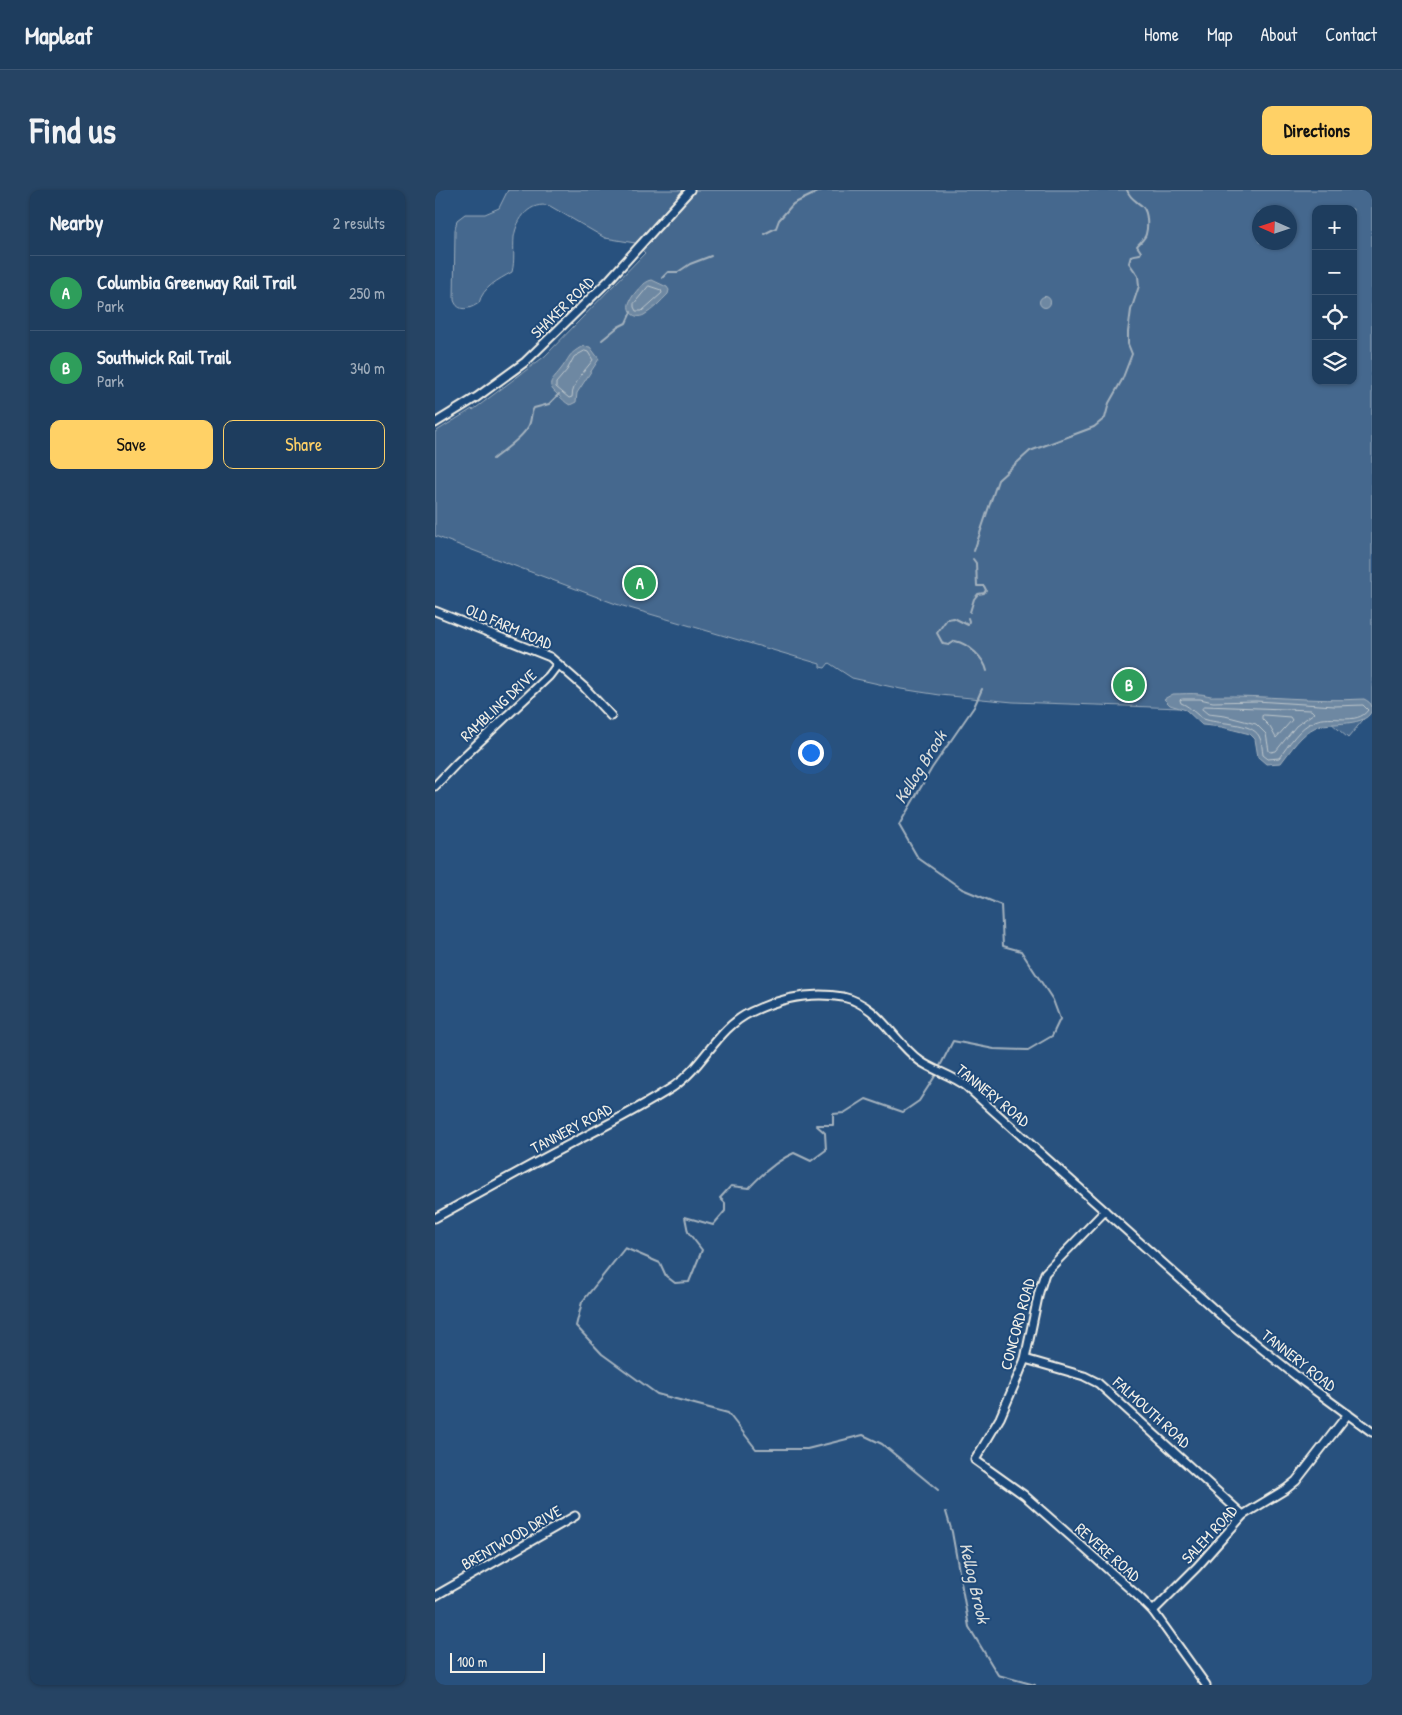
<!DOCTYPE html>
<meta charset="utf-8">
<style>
:root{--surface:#1e3d5e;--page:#264464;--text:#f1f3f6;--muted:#a1aebc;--line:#3c5673;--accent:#ffd166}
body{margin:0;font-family:"Patrick Hand",sans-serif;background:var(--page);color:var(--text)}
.controls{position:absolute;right:15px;top:15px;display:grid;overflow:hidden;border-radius:10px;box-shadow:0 1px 4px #0004}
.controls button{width:45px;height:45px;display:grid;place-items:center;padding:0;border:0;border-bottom:1px solid var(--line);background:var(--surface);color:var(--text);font:25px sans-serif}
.compass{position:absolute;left:817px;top:15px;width:45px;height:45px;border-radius:50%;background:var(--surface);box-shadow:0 1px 4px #0004;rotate:273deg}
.scale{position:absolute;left:15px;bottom:12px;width:95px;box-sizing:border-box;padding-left:5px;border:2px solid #f4f1e8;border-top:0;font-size:14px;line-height:18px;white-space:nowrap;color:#f4f1e8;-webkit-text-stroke:4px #1f4a7a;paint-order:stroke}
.you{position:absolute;left:375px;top:562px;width:18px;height:18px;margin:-12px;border:4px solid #fff;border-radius:50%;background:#1a73e8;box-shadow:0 0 0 8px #1a73e833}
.badge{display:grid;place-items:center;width:32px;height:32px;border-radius:50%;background:var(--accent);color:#fff;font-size:16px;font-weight:700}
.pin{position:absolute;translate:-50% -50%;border:2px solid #fff;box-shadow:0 1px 5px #0006}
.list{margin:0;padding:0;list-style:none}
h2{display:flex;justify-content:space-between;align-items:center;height:65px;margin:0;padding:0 20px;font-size:21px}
h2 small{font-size:16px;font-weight:400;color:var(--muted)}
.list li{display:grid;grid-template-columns:32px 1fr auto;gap:15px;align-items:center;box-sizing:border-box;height:75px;padding:0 20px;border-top:1px solid var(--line)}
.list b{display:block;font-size:19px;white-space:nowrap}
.list p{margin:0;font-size:16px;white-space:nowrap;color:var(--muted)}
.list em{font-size:16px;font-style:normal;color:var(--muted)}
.actions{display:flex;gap:10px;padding:15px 20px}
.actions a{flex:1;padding:11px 0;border:1px solid var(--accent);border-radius:10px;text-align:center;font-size:18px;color:var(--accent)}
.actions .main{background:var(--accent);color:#111}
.icon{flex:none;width:28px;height:28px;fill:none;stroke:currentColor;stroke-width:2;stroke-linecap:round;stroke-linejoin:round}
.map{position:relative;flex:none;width:937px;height:1495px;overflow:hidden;border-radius:10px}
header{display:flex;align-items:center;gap:30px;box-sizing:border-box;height:70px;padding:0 25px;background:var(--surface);border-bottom:1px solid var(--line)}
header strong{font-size:24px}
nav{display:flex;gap:28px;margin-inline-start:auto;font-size:18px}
.intro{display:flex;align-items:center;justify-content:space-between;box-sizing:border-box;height:120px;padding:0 30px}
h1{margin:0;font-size:35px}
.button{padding:12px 22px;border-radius:10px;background:var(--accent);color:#111;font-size:18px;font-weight:700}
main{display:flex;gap:30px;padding:0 30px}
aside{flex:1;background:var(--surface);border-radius:10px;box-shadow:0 1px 4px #0004}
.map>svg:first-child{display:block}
.green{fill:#45688e;stroke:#9cacbb;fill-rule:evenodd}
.water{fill:#6e88a2;stroke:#a4b2be}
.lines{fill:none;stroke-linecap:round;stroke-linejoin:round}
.shore{stroke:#bec7cc;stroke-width:1}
.stream{stroke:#a4b2be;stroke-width:2}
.minor-casing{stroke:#f4f1e8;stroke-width:11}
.minor{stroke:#1f4a7a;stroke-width:7}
.labels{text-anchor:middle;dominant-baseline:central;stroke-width:4;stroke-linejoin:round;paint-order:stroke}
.street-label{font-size:16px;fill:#f4f1e8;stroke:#1f4a7a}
.water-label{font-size:18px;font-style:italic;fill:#d9dcda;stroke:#1f4a7a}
</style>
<header>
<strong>Mapleaf</strong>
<nav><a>Home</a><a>Map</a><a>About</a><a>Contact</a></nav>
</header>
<div class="intro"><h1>Find us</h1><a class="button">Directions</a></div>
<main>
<aside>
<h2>Nearby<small>2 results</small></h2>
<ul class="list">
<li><span class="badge" style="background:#2e9e5b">A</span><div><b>Columbia Greenway Rail Trail</b><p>Park</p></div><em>250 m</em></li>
<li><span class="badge" style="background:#2e9e5b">B</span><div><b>Southwick Rail Trail</b><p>Park</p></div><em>340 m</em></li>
</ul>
<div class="actions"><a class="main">Save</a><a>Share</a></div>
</aside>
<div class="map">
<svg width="937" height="1495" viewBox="0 0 937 1495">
<rect width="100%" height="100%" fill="#28517e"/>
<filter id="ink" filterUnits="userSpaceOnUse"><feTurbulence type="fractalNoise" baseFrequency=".02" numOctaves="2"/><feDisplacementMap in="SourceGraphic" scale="10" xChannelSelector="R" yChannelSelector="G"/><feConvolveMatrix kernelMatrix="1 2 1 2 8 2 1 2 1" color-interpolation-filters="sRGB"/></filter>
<g filter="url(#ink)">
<path class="green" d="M 73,0 L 937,0 L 937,519 L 913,548 L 885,523 L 578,512 L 505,505 L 466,499 L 417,488 L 394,473 L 390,478 L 385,477 L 385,474 L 181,414 L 0,346 L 0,242 L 37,219 L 38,220 L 110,166 L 210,63 L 200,53 L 170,48 L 115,16 C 95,11 82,28 79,47 C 78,60 80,70 77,82 C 63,90 48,97 44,113 C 35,119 23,123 19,110 L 20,40 L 22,30 L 30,24 L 50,24 L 64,18 ZM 881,19 L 918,19 L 918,191 L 881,191 ZM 824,22 L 854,22 L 854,52 L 824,52 Z"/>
<g class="water">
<path d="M 217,90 L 232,97 L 234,100 L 233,104 C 226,111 218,120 209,125 C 200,130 190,121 195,111 C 198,104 209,91 217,90 Z"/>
<circle cx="610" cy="112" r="5.5"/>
<path d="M 148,156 L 155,157 L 164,169 L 142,203 L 141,212 L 135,215 C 129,212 128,209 123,205 C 109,193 118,190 126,179 C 136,166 132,165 148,156 Z"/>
<path d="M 738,504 C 747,504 756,503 765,504 C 770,504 775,507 780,506 C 829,505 879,512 929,509 C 933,511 936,513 937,517 C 937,539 890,531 881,537 C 866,544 856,560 846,573 L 831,574 L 823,567 L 820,549 L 815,544 L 787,537 L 767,535 L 751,520 L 735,515 L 729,509 Z"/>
</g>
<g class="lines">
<g class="shore">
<path d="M 214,96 L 226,100 L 227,103 L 207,121 L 201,121 L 199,117 L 199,114 Z"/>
<path d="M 150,161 L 153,162 L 158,170 C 150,180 137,194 137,207 L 134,208 L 121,197 L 121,193 L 132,180 L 139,167 Z"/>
<path d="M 748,509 L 765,509 L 778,512 L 821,511 L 900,516 L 928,515 L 933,520 C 922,536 896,524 880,531 C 864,537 854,555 844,568 L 833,569 L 828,565 C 827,559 827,551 824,546 C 816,532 785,534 772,530 C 764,529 757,517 746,513 L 745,510 Z"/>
<path d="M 770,516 L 876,520 L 879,523 L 861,536 L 841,561 L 836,562 L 834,561 L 831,544 L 821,534 L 790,526 L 773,524 L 767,519 Z"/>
<path d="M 829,525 L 855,527 L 857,530 L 841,548 L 835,537 L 827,529 L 827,526 Z"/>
</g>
<g class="stream">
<path d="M 329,44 L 341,38 L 344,30 L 358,14 L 387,0"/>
<path d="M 227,88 L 233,82 L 243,82 L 255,74 L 276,66"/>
<path d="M 167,150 L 183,137 L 191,133 L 196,122"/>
<path d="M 58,269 C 69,260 86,249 93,237 C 97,231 95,224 99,218 L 114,214 L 124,204"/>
<path d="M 539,361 L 563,290 L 595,261 L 659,237 L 670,228 L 674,213 L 687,190 L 697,164 L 693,154 L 693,142 L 696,120 L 704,96 L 703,86 L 694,73 L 696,66 L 699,65 L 705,64 L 706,62 L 702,56 C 705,52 710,49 711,44 C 713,37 713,23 708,17 C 702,11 695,9 692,0"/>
<path d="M 535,422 L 539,409 L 543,404 L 549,403 L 551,400 L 549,396 L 542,396 L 541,373 L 538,369"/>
<path d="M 533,428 L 534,431 L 533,435 L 519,428 L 512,429 L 502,443 L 508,454 L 514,455 L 520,451 C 534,454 549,468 552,481"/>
<path d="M 504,878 L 518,851 L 559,859 L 593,860 L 617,846 L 625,829 L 618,810 L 586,761 L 568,756 L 566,715 L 527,699 L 483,668 L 464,635 L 497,578 L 539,517 L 547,499"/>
<path d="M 502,883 L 484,911 L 468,922 L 431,909 L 409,923 L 398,924 L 398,935 L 381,935 L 390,943 L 391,960 L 376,971 L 359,963 C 342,970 327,984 314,998 L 296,996 L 285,1008 L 290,1013 L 290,1021 L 278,1035 L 250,1027 L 253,1042 L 267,1060 L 254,1092 L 240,1093 L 231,1086 L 225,1073 L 190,1058 L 147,1112 L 141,1136 L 167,1164 L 222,1204 L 293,1223 L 321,1259 L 372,1259 L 428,1245 L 447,1254 L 503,1300"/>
<path d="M 511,1322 L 517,1342 L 534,1437 L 563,1485 L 600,1495"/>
</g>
<defs>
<g id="minor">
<path d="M 0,233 L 42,207 L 90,172 L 173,91 L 255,0"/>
<path d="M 0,421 L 115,467 L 149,497 L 176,526"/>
<path d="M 0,596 L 22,573 L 114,486 L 123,474"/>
<path d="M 670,1021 L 610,1083 L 604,1102 L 590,1169 L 584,1184 L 565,1228 L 540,1270 L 589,1305 L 703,1406 L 718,1421 L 771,1495"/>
<path d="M 0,1028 C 42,1005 84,981 126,959 C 164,939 202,920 238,897 C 269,876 282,838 316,822 C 345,808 375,801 408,807 C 444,815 457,850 485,871 C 499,881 517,885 531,896 L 791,1130 L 870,1193 L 937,1242"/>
<path d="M 590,1169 L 649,1186 L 663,1193 L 808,1325"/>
<path d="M 0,1406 L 140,1326"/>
<path d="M 718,1421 L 762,1377 L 808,1325 L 851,1299 L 861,1291 L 913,1224"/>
</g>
</defs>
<use href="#minor" class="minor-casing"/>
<use href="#minor" class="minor"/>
</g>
</g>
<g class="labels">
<g class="street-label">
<text transform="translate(127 117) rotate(-44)">SHAKER ROAD</text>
<text transform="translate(74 436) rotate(23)">OLD FARM ROAD</text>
<text transform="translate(63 515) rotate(-43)">RAMBLING DRIVE</text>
<text transform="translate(558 905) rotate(39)">TANNERY ROAD</text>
<text transform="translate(136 938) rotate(-28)">TANNERY ROAD</text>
<text transform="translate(582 1134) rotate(-75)">CONCORD ROAD</text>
<text transform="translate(864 1170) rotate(38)">TANNERY ROAD</text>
<text transform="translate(717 1222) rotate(42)">FALMOUTH ROAD</text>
<text transform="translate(774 1344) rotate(-47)">SALEM ROAD</text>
<text transform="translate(76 1347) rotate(-30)">BRENTWOOD DRIVE</text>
<text transform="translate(673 1362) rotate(41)">REVERE ROAD</text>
</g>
<g class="water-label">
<text transform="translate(485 577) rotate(-58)">Kellog Brook</text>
<text transform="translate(540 1393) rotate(77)">Kellog Brook</text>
</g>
</g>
</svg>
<div class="controls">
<button>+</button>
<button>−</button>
<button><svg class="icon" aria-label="locate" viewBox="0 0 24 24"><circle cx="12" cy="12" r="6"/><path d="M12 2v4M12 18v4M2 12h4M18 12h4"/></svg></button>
<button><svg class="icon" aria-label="layers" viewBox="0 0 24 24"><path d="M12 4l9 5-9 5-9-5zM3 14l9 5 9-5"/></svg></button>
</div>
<svg class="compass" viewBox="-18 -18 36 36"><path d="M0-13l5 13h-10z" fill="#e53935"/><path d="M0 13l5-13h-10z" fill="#a1aebc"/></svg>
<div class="scale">100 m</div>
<div class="you"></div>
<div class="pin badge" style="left:205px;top:393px;background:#2e9e5b">A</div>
<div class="pin badge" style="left:694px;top:495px;background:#2e9e5b">B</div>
</div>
</main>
